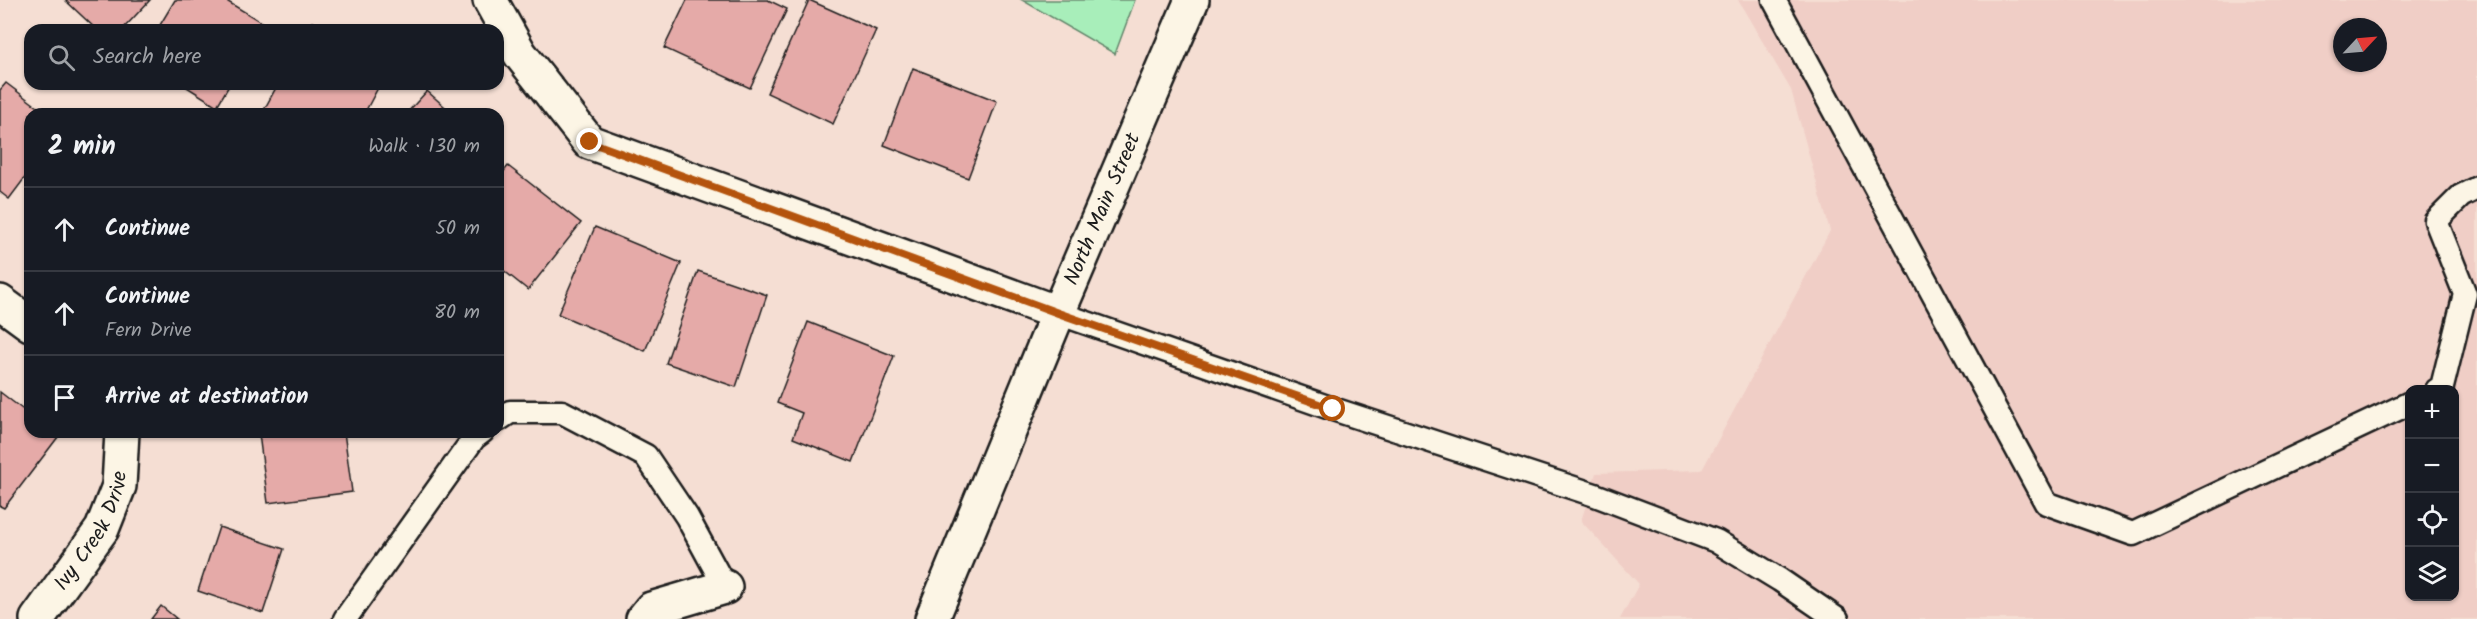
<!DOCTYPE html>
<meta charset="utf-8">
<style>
:root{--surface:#171b24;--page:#242831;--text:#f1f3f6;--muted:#9ea1a6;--line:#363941}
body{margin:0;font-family:Kalam,sans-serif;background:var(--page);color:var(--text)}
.controls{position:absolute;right:18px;bottom:18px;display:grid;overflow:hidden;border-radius:12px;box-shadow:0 2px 4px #0004}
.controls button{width:54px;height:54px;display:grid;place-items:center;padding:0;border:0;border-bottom:2px solid var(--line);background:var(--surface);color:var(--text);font:30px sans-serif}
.compass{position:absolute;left:2333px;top:18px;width:54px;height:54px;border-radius:50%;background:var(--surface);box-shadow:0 2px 4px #0004;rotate:64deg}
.stop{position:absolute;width:18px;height:18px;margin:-14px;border:4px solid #b45309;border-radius:50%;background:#fff}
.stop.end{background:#b45309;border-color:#fff;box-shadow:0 2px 6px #0008}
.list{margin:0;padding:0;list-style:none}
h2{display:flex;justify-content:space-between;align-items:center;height:78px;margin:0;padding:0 24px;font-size:26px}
h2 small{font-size:20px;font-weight:400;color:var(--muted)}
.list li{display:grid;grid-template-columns:39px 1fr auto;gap:18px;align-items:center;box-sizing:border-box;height:84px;padding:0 24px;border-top:2px solid var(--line)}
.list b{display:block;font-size:22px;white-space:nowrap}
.list p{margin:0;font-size:20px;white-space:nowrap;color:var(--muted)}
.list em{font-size:20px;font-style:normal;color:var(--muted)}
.icon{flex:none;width:33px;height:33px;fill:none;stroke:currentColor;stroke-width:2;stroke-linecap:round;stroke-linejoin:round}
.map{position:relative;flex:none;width:2477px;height:619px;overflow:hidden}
.search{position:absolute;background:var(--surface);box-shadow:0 2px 4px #0004;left:24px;top:24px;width:480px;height:66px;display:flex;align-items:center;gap:15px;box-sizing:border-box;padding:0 21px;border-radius:18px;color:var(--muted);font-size:22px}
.panel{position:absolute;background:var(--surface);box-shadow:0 2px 4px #0004;left:24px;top:108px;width:480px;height:330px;border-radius:18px}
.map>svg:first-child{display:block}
.built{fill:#f0cec6;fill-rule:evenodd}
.green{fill:#a8eeba;stroke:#62856b;stroke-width:1.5}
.building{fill:#e5aaa8;stroke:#1c1c1c;stroke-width:1.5}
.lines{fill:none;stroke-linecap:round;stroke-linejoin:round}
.lane-casing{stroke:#1c1c1c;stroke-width:27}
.street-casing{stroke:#1c1c1c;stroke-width:38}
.primary-casing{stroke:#1c1c1c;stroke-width:38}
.lane{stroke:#fcf5e5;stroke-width:22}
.street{stroke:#fcf5e5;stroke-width:33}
.primary{stroke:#fcf5e5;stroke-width:33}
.route{stroke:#b45309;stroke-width:8}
.labels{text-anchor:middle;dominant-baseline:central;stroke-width:6;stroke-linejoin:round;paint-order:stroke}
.street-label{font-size:21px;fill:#1c1c1c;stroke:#fcf5e5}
</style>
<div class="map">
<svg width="2477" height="619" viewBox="0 0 2477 619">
<rect width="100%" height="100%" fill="#f5ded3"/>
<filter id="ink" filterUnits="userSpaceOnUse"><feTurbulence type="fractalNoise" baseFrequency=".0167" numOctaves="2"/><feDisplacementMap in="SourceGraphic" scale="12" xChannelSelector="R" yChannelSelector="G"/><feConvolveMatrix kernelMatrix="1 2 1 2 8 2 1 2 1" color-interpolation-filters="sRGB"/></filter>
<g filter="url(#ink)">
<path class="built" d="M 1738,0 L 2477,0 L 2477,619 L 1620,619 L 1639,584 L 1581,521 L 1596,473 L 1702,470 L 1830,231 L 1791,90 ZM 2342,27 L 2378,27 L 2378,63 L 2342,63 ZM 2410,390 L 2454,390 L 2454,596 L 2410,596 Z"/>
<path class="green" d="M 1022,0 L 1135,0 L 1115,54 Z"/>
<g class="building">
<path d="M 65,0 L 150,0 L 122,30 L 97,30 Z"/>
<path d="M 175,0 L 225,0 L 266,25 L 263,30 L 157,30 Z"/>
<path d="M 687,0 L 768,0 L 787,9 L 750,88 L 664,48 Z"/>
<path d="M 809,0 L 876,30 L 833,124 L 767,93 Z"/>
<path d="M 312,22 L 326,30 L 307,30 Z"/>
<path d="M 913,68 L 997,101 L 968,178 L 884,145 Z"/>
<path d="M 6,83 L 47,114 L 30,114 L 30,171 L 9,199 L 0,192 L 0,90 Z"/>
<path d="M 182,84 L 230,84 L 217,106 Z"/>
<path d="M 278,84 L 380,84 L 364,114 L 271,114 L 264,110 Z"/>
<path d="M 427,91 L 453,114 L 406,114 Z"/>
<path d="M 508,166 L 581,223 L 528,290 L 498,266 L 498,179 Z"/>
<path d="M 595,227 L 681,263 L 645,351 L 558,314 Z"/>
<path d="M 698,271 L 767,295 L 736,387 L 666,363 Z"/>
<path d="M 808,322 L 894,356 L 853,462 L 793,438 L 802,413 L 777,403 Z"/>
<path d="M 0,392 L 30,415 L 30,432 L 52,432 L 58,437 L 4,508 L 0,506 Z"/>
<path d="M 272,432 L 344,432 L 352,492 L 268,503 L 259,434 Z"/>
<path d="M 219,527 L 284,549 L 263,613 L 198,591 Z"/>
<path d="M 161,606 L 177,619 L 151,619 Z"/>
</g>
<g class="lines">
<defs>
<g id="lane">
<path d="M 1774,0 L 2046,503 L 2133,534 L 2410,403"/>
<path d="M 1058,313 L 1333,409 L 1595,495 L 1716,541 L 1780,580 L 1837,619"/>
<path d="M 2437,390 L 2442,387 L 2465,294 L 2436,221 L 2461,196 L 2477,188"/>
<path d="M 498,420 L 510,412 L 562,412 L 646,456 L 687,517 L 725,587"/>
<path d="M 345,619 L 474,438 L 482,432"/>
</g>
<g id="street">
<path d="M 490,0 L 520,54 L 589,142 L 1058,313"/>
<path d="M 0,302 L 30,324"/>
<path id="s1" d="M 37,619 L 102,529 L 119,486 L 122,432"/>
<path d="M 643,619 L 651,609 L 725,587"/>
</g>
<g id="primary">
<path id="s2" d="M 932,619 L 1058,313 L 1192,0"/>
</g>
</defs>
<use href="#lane" class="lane-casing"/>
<use href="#street" class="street-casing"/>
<use href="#primary" class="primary-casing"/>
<use href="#lane" class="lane"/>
<use href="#street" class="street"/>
<use href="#primary" class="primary"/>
</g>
</g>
<g class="lines" filter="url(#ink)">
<path class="route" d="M 590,142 L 1058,313 L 1333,409"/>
</g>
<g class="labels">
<g class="street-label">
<text stroke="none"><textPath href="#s2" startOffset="444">North Main Street</textPath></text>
<text stroke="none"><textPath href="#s1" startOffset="105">Ivy Creek Drive</textPath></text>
</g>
</g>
</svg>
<div class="controls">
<button>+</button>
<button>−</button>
<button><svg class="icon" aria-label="locate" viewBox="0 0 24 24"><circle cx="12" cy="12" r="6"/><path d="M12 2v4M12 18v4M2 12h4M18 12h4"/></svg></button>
<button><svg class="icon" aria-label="layers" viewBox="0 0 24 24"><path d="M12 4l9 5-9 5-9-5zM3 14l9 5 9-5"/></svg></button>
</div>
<svg class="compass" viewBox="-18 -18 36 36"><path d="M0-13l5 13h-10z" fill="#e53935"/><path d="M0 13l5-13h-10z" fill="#9ea1a6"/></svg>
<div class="stop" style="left:1333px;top:409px"></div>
<div class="stop end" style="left:590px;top:142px"></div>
<div class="search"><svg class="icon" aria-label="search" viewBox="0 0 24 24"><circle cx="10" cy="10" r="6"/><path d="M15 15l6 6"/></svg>Search here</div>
<section class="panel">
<h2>2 min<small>Walk · 130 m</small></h2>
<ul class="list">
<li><svg class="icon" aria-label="ahead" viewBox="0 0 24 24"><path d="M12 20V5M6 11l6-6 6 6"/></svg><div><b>Continue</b></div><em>50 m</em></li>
<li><svg class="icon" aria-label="ahead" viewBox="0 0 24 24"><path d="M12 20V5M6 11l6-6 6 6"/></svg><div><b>Continue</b><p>Fern Drive</p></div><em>80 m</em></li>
<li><svg class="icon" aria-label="arrive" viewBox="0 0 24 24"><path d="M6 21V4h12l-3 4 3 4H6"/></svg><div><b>Arrive at destination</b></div></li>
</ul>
</section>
</div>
